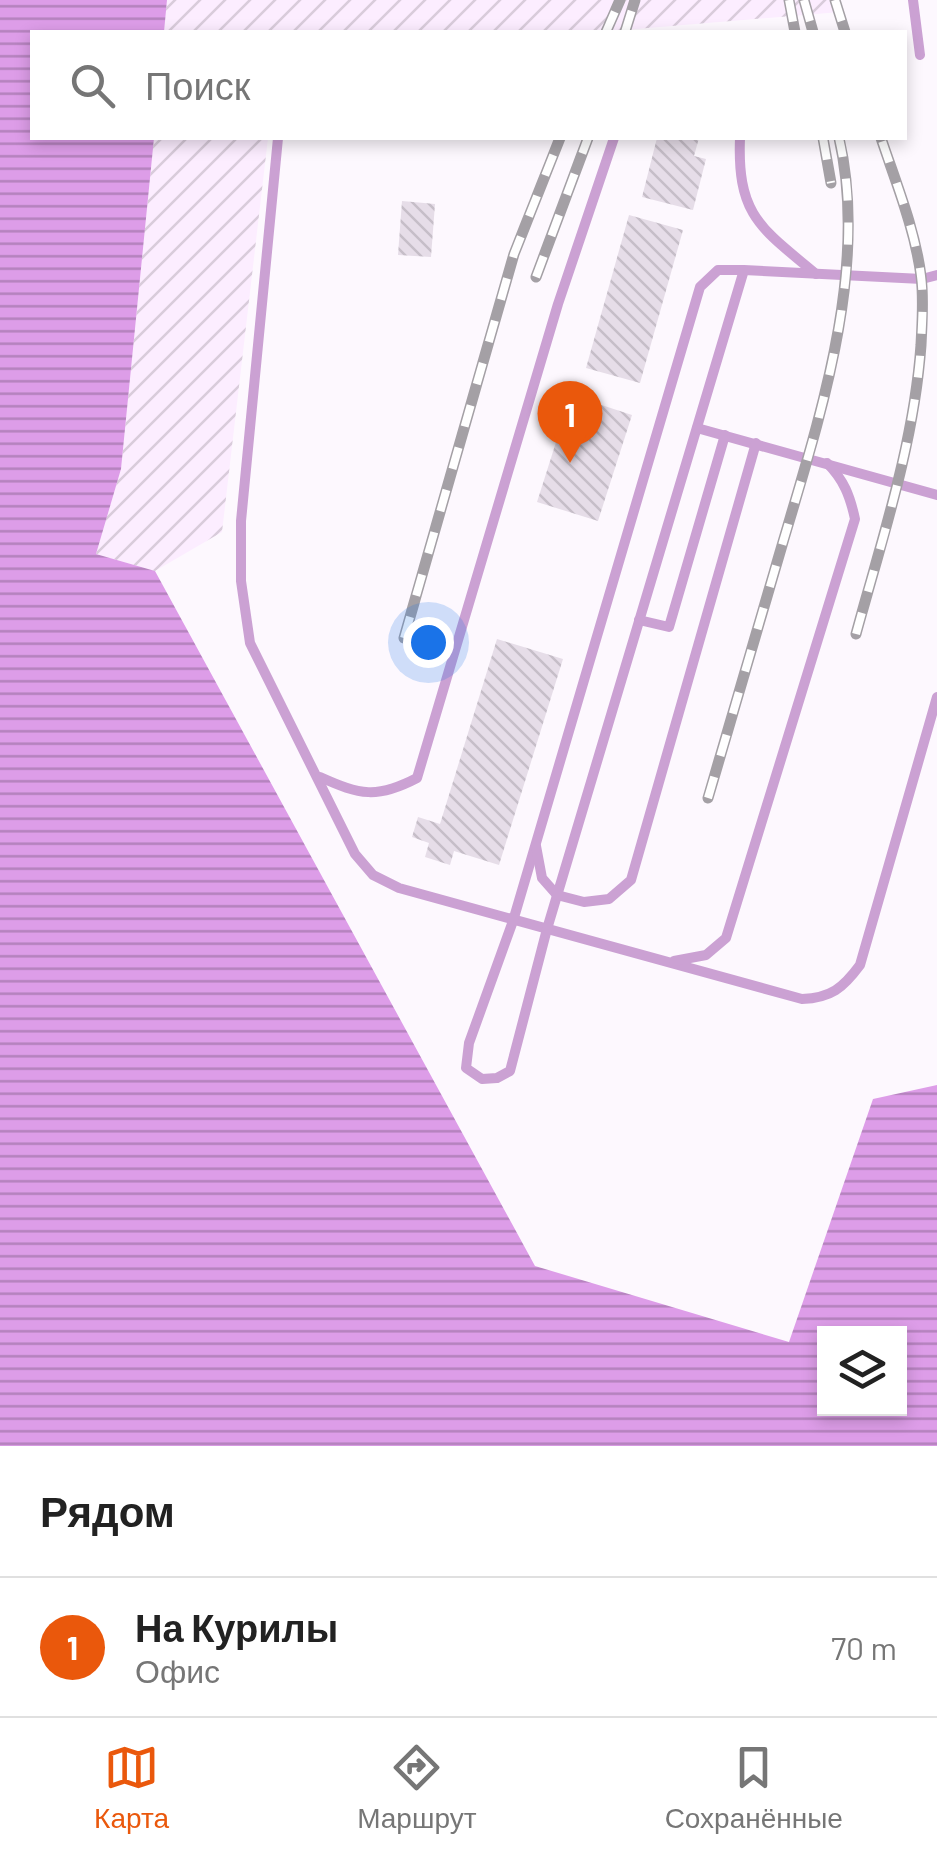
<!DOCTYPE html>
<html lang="ru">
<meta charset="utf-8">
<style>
:root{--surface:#fff;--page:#f6f6f6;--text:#222;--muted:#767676;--line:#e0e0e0;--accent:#ea580c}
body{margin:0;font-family:Barlow,sans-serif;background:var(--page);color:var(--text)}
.controls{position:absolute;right:30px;bottom:30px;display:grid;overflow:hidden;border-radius:0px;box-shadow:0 5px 15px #0003}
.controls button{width:90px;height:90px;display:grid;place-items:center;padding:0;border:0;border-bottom:2px solid var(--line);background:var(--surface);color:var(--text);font:50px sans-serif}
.you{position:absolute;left:428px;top:642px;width:35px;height:35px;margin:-25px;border:8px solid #fff;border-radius:50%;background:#1a73e8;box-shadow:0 0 0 15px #1a73e833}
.badge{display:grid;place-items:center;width:65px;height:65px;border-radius:50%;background:var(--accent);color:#fff;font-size:32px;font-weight:700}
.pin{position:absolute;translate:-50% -82px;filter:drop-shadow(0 2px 5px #0008)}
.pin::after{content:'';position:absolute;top:52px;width:35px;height:30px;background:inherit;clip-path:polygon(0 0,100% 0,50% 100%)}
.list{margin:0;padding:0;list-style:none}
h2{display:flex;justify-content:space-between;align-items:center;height:130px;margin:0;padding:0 40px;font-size:42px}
h2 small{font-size:32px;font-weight:400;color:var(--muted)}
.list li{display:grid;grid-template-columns:65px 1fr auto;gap:30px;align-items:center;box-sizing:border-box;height:140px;padding:0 40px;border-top:2px solid var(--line)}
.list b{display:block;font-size:38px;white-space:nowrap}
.list p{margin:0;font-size:32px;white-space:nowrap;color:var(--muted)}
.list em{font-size:32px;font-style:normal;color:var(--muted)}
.icon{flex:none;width:55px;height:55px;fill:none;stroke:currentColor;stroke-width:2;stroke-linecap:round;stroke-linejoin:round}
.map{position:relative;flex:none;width:937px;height:1446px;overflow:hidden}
.search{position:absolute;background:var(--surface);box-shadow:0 5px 15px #0003;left:30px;right:30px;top:30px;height:110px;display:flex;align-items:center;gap:25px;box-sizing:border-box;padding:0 35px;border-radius:0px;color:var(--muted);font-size:38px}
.sheet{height:270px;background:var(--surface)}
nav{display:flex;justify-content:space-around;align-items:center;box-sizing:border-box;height:140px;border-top:2px solid var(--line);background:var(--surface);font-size:28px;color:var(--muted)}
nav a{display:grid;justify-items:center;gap:5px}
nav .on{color:var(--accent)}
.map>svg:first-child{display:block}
.industrial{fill:url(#industrial-furrows)}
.water{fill:url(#water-rules);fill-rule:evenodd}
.building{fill:url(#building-back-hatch)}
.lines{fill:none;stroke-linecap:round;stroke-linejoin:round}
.lane{stroke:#cba1d3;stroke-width:10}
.rail-casing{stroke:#a4a0a5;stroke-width:11}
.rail{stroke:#fff;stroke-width:8;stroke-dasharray:22;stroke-linecap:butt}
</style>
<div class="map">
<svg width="937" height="1446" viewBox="0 0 937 1446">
<defs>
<pattern id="industrial-furrows" width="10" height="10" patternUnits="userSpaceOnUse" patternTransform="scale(2.5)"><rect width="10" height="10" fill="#fcedff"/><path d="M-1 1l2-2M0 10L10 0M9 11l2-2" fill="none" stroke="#d9ccdb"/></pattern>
<pattern id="water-rules" width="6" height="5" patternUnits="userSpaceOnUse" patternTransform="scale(2.5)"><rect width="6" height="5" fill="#dd9de8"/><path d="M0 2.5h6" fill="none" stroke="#b481bd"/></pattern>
<pattern id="building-back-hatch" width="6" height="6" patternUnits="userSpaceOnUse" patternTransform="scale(2.5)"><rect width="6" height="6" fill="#e6dde8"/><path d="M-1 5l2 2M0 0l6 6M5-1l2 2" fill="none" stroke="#c6bec8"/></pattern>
</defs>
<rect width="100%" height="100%" fill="#fdf8fe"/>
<g class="industrial">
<path d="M 167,0 L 839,0 L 840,12 L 600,32 L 164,32 Z"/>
<path d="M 154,138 L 268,138 L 222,532 L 155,571 L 96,554 L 121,469 Z"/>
</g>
<path class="water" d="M 0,0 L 167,0 L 164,32 L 32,32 L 32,138 L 154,138 L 121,469 L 96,554 L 155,571 L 535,1266 L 789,1342 L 873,1099 L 937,1085 L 937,1446 L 0,1446 ZM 824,1334 L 900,1334 L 900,1408 L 824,1408 Z"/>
<g class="building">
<path d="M 657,138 L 699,138 L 694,156 L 706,159 L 693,210 L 642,197 Z"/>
<path d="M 402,201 L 435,204 L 431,257 L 398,255 Z"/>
<path d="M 629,215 L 683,230 L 640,383 L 586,368 Z"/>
<path d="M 571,395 L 632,415 L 598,521 L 537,502 Z"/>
<path d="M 497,639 L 563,659 L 499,865 L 454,851 L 450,865 L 425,857 L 429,843 L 412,837 L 418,817 L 440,824 Z"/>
</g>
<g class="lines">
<g class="lane">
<path d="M 913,0 L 920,55"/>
<path d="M 278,138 L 241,521 L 241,581 L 250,643 L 355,854 L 373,875 L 399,888 L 802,999 C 831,998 843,988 860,965 L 937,697"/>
<path d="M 740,138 C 737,216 761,228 816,274"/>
<path d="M 744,270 L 547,929 L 510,1071 L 497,1078 L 482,1079 L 466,1068 L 469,1043 L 513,921 L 700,287 L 718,270 L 744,270 L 922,279 L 937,275"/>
<path d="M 697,428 L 937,495"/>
<path d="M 639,620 L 669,627 L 725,435"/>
<path d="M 320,777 C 360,795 377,799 417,778 L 558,304 L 614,138"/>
<path d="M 536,846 L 542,878 L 557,895 L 584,902 L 609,899 L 631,880 L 756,443"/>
<path d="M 674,961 L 706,955 L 726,938 L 855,519 C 850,496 844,480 827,463"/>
</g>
<defs>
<g id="rail">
<path d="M 789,0 L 795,32"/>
<path d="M 804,0 L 813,32"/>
<path d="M 835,0 L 845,32"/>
<path d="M 606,32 L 620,0"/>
<path d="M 625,32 L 635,0"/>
<path d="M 823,138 L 831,183"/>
<path d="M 536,277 L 588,138"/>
<path d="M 856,634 C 882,539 914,444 921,345 C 922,322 924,299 921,276 C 915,229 896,183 881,138"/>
<path d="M 404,638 L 514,254 L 560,138"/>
<path d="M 708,798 C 733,713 758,627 783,542 C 820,417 869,268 839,138"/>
</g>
</defs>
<use href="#rail" class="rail-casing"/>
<use href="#rail" class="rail"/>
</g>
</svg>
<div class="controls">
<button><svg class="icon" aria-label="layers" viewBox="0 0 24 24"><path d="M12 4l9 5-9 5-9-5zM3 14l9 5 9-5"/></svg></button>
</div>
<div class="you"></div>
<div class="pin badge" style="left:570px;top:463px">1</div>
<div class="search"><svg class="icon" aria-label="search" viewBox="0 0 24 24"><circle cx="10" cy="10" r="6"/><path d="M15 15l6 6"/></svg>Поиск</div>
</div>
<section class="sheet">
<h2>Рядом<small></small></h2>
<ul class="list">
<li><span class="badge">1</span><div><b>На Курилы</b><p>Офис</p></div><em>70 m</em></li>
</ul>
</section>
<nav>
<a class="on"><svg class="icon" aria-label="map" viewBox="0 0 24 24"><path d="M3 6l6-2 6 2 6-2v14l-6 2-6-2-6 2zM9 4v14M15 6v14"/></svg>Карта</a>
<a><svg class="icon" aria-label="directions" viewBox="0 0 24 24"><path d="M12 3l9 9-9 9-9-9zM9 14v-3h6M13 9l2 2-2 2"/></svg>Маршрут</a>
<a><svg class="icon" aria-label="saved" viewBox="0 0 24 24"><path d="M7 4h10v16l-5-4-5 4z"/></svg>Сохранённые</a>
</nav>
